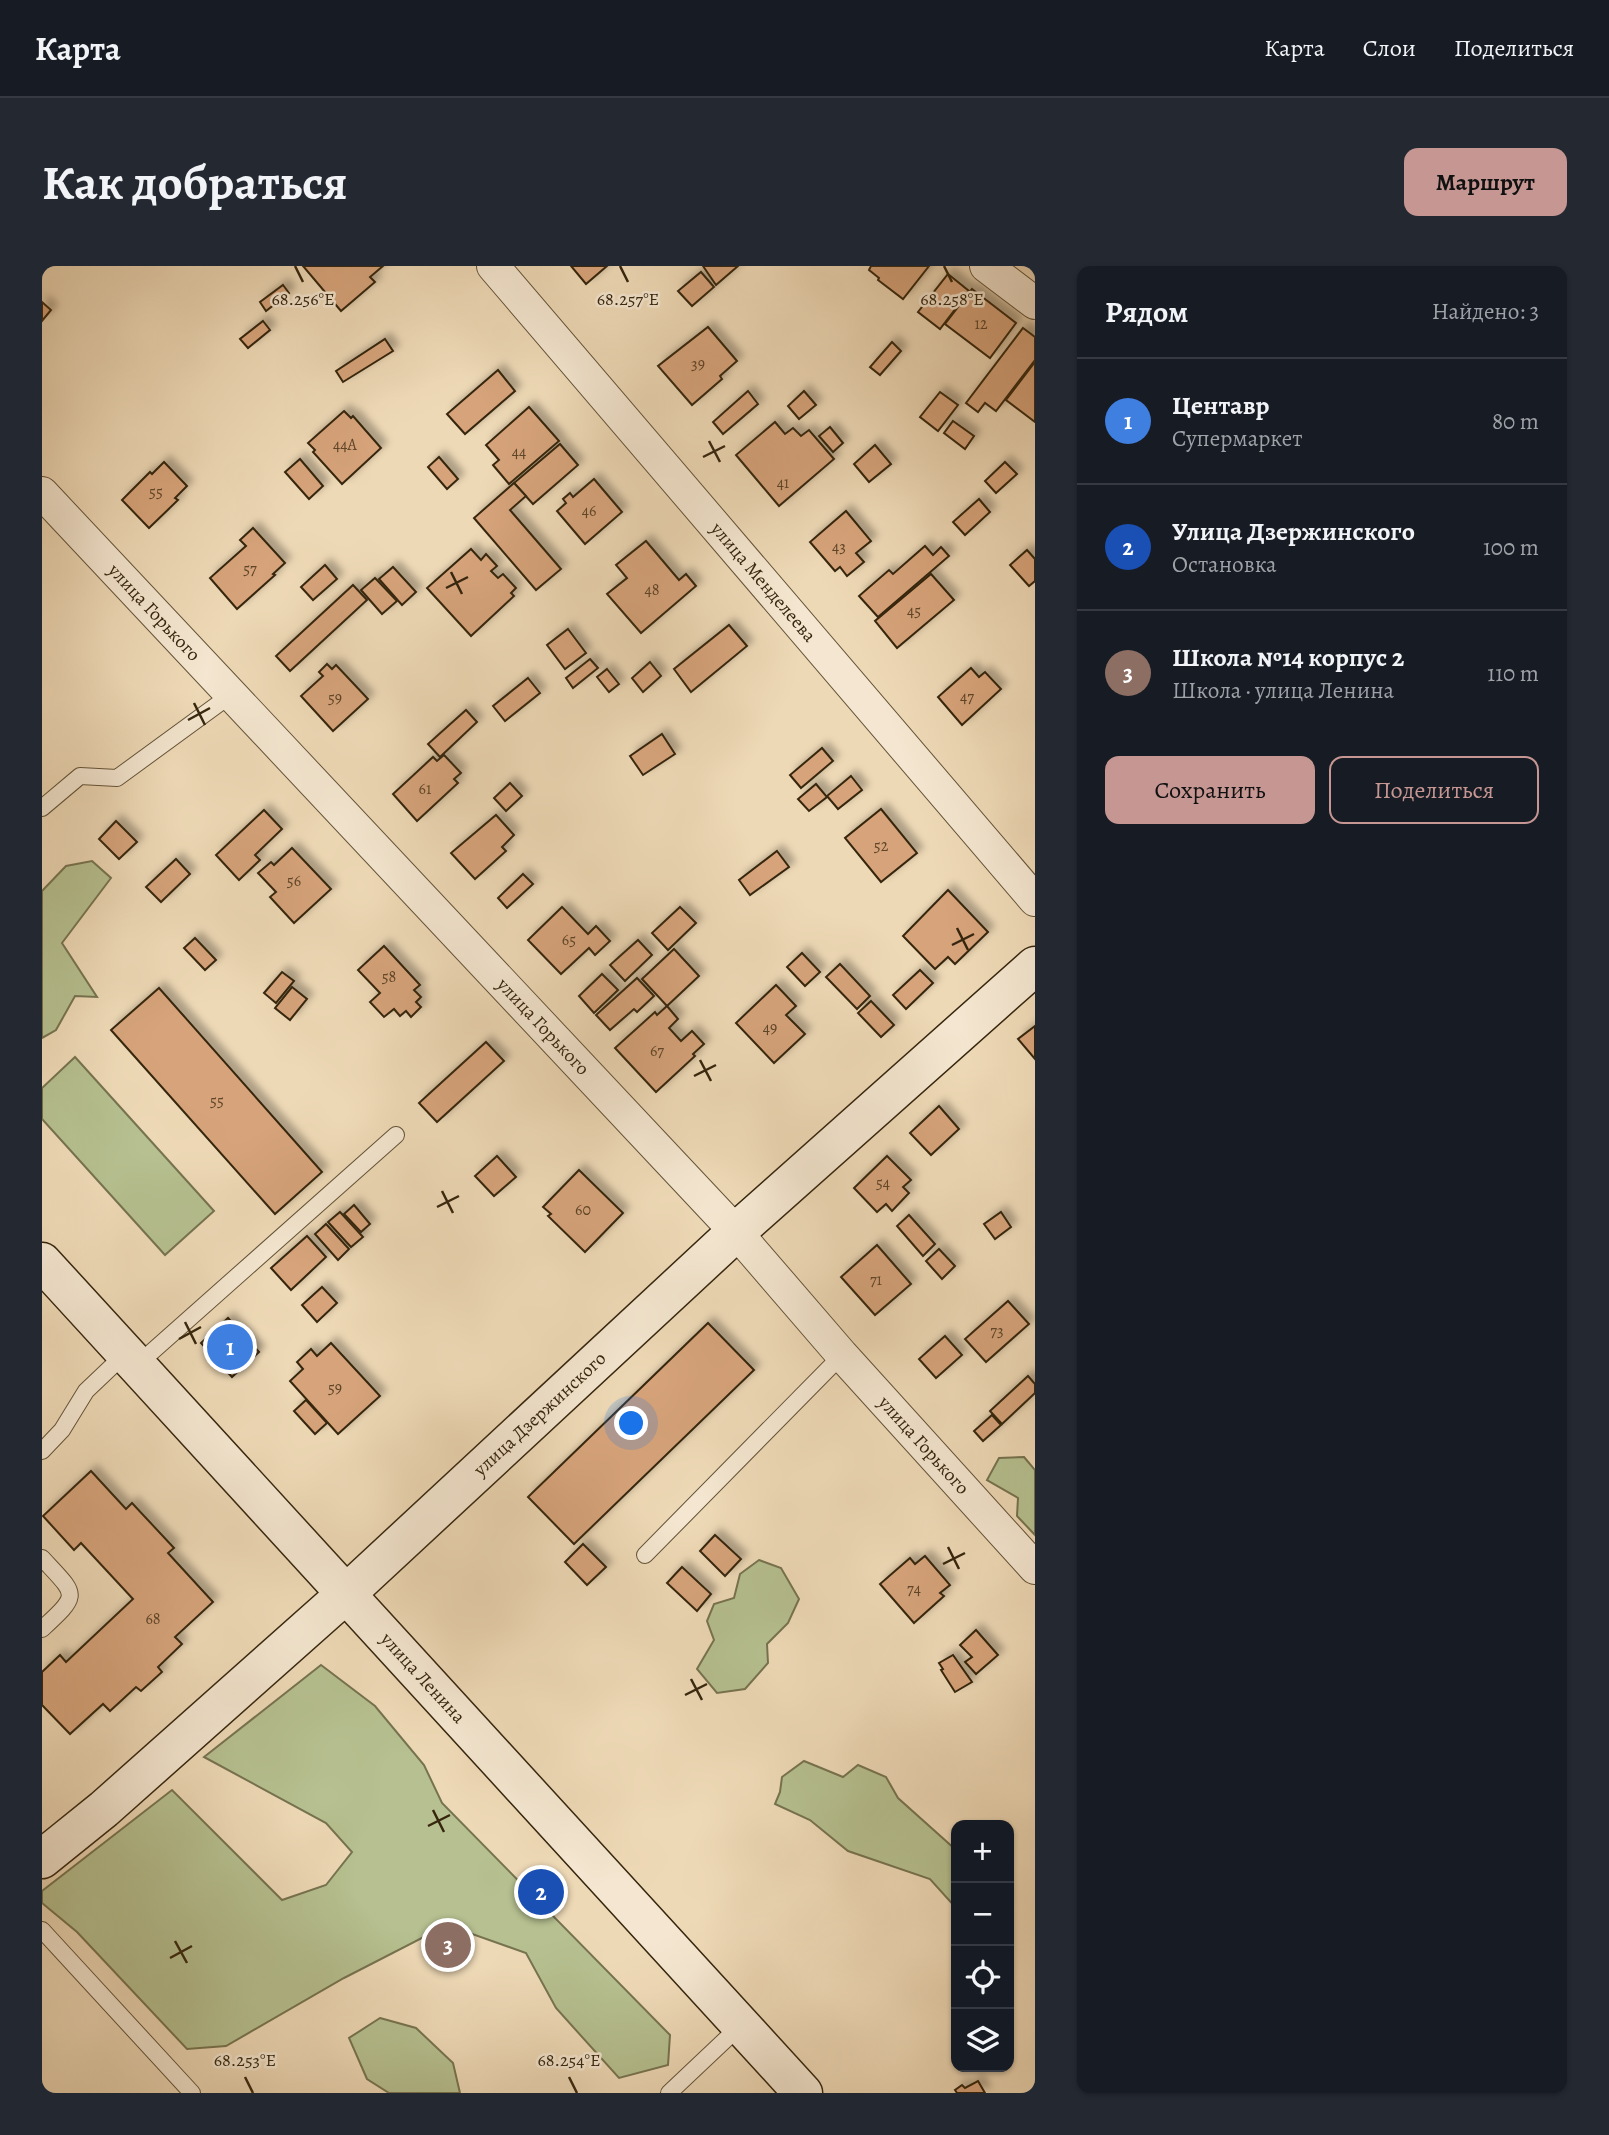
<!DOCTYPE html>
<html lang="ru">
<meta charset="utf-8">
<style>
:root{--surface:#171b24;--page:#242831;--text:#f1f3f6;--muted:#9ea1a6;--line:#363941;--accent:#c59692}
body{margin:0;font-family:Alegreya,serif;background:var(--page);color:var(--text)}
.controls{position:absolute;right:21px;bottom:21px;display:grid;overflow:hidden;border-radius:14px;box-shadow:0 2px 5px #0004}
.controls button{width:63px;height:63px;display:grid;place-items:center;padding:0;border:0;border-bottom:2px solid var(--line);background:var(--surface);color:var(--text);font:35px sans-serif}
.you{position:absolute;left:590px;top:1158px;width:24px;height:24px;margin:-18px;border:5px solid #fff;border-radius:50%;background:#1a73e8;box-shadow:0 0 0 10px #1a73e833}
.badge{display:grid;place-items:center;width:46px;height:46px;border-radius:50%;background:var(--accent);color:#fff;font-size:23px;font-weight:700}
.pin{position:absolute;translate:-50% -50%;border:4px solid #fff;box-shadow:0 2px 7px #0006}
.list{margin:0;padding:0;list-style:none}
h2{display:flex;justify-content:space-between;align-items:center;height:91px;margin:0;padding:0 28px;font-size:30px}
h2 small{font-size:23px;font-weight:400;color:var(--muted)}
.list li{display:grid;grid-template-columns:46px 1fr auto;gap:21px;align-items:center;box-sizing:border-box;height:126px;padding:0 28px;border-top:2px solid var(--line)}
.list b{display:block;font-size:26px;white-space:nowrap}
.list p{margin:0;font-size:23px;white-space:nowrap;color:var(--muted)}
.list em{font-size:23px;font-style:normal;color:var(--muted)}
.actions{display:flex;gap:14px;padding:21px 28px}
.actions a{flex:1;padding:16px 0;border:2px solid var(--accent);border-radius:14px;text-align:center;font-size:24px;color:var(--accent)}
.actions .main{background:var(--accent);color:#111}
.icon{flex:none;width:38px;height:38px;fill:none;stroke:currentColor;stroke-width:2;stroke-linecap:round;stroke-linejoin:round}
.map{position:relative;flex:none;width:993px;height:1827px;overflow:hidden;border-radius:14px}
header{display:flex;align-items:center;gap:42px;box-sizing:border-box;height:98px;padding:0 35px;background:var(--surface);border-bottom:2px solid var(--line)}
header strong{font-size:33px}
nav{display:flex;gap:38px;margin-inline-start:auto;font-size:24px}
.intro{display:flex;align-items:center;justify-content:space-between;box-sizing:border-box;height:168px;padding:0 42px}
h1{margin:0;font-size:49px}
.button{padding:18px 32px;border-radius:14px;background:var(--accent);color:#111;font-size:24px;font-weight:700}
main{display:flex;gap:42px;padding:0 42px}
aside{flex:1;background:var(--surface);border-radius:14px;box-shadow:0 2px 5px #0004}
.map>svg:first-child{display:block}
.green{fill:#b6c090;stroke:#76734f;stroke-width:2}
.building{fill:#d6a37a;stroke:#36260e;stroke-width:2;filter:url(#shadow)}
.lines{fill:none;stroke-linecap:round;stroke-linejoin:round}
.lane-casing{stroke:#645338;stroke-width:18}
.street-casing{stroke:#645338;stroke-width:34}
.secondary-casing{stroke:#36260e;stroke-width:41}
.lane{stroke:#f4e6d0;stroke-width:16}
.street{stroke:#f4e6d0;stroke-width:32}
.secondary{stroke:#f4e6d0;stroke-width:38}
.ticks{fill:none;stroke:#36260e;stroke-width:2.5}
.labels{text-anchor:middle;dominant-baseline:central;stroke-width:5;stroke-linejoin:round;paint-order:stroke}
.number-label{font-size:16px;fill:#5e4529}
.street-label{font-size:19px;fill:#36260e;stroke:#f4e6d0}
.ticks-label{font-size:18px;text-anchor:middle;fill:#36260e;stroke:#f4e6d0;stroke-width:5;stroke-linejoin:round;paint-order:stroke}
</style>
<header>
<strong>Карта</strong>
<nav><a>Карта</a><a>Слои</a><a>Поделиться</a></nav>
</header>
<div class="intro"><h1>Как добраться</h1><a class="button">Маршрут</a></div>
<main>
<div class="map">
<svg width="993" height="1827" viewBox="0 0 993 1827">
<defs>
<filter id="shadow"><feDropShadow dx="6" dy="-6" stdDeviation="3.5" flood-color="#0004"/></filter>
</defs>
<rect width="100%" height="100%" fill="#eed9b6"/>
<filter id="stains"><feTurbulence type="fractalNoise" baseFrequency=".00286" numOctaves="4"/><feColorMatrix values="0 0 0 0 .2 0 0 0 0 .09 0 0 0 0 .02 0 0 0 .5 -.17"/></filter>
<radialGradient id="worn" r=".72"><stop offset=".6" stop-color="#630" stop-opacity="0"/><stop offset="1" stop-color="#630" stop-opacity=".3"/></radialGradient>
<g class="green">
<path d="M 50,595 L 69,612 L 20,677 L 55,731 L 33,730 L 14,764 L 0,772 L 0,625 L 24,600 Z"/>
<path d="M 33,791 L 172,945 L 123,989 L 0,853 L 0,822 Z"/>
<path d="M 982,1191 L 993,1204 L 993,1269 L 975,1250 L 976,1232 L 945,1214 L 957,1192 Z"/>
<path d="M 717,1294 L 739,1302 L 757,1333 L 746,1357 L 725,1378 L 726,1397 L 703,1423 L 675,1427 L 655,1403 L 672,1374 L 665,1355 L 672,1338 L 692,1332 L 698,1308 Z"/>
<path d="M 279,1399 L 333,1440 L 382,1499 L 400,1537 L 628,1769 L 626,1799 L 577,1812 L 514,1742 L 484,1687 L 405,1659 L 302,1712 L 184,1780 L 145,1783 L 35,1666 L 0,1637 L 0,1625 L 130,1524 L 240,1634 L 284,1619 L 310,1586 L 284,1557 L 162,1491 Z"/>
<path d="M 762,1495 L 801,1511 L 816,1499 L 844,1511 L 856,1532 L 914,1584 L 914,1642 L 888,1613 L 806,1585 L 768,1554 L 733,1538 L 738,1526 L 740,1511 Z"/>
<path d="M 338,1752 L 374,1762 L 411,1797 L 418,1827 L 347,1827 L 325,1813 L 307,1772 Z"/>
</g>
<g class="building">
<path d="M 261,0 L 341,0 L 328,11 L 333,16 L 299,45 Z"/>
<path d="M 529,0 L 565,0 L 544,18 Z"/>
<path d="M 661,0 L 696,0 L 674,19 Z"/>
<path d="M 829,0 L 887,0 L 861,33 L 836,14 L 837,12 L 827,4 Z"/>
<path d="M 659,6 L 672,21 L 650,40 L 636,25 Z"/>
<path d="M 906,8 L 927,25 L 898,63 L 876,46 Z"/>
<path d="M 241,19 L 247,27 L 224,45 L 218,36 Z"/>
<path d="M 930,23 L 974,57 L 948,92 L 903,58 Z"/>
<path d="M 0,36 L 9,44 L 0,55 Z"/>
<path d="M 221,55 L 228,64 L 206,82 L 198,73 Z"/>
<path d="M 666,61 L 695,95 L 678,110 L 680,113 L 650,139 L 616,100 Z"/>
<path d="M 981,62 L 993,71 L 993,94 L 954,145 L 943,137 L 936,146 L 924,137 Z"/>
<path d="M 343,73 L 351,85 L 301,116 L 294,105 Z"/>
<path d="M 850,76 L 859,85 L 838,109 L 828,101 Z"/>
<path d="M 993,96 L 993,156 L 964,134 Z"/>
<path d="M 456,104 L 473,125 L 423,168 L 405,148 Z"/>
<path d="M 706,125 L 716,138 L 681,168 L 671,156 Z"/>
<path d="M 762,125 L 774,139 L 757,153 L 746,140 Z"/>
<path d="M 898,126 L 916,139 L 896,165 L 878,151 Z"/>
<path d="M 487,141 L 517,175 L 467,218 L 451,199 L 457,194 L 444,179 Z"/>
<path d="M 302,145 L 309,152 L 311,150 L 339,182 L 300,218 L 271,186 L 273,184 L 266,177 Z"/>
<path d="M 911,155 L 932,170 L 923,183 L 902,167 Z"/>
<path d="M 733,156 L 743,168 L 751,162 L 759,170 L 767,164 L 792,193 L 737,240 L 694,189 Z"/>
<path d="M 788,161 L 801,177 L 791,186 L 777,170 Z"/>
<path d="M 518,178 L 536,199 L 491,238 L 472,217 Z"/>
<path d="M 833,179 L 849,198 L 827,216 L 812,198 Z"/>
<path d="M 397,191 L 416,213 L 405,223 L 386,201 Z"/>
<path d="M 258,193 L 281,220 L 267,233 L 243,206 Z"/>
<path d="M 122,196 L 145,220 L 133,232 L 136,234 L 107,262 L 80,234 L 108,206 L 110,208 Z"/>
<path d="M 963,196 L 975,208 L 954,227 L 943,215 Z"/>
<path d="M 552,213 L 580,246 L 543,278 L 515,245 L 524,237 L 521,233 L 528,227 L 531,231 Z"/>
<path d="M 472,217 L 484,230 L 468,244 L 519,303 L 494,324 L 432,252 Z"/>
<path d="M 937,233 L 948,246 L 923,269 L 911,256 Z"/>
<path d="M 804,245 L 829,275 L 814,287 L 822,296 L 805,310 L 798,301 L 793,305 L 768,276 Z"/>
<path d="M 211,262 L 243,297 L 231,308 L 233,309 L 195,343 L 168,312 L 204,280 L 198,274 Z"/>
<path d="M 604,275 L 637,314 L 644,308 L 654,320 L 599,367 L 565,328 L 585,312 L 574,299 Z"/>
<path d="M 883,280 L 891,289 L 899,281 L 907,290 L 836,351 L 817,330 L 847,304 L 851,308 Z"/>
<path d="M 429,283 L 439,294 L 444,288 L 455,300 L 449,305 L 456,312 L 461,308 L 474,322 L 469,327 L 472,330 L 429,370 L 385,322 Z"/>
<path d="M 985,284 L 993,293 L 993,315 L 987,320 L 968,299 Z"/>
<path d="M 283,299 L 295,313 L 271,334 L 259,321 Z"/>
<path d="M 351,301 L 374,326 L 360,339 L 337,313 Z"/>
<path d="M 889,308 L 912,334 L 855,382 L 833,355 Z"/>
<path d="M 333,312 L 355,335 L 340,348 L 319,324 Z"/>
<path d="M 311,319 L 325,334 L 248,405 L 234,390 Z"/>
<path d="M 687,359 L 705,380 L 649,426 L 632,403 Z"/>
<path d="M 526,363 L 544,387 L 523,403 L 505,379 Z"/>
<path d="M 548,393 L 556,402 L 531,422 L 524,412 Z"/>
<path d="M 608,396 L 619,410 L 601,426 L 590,412 Z"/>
<path d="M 285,398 L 290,403 L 294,399 L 326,433 L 291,465 L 259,430 L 281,410 L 277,406 Z"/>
<path d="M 929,402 L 937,411 L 943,406 L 959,423 L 920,459 L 896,431 Z"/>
<path d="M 565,403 L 577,418 L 567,426 L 555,411 Z"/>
<path d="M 486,412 L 498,427 L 463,455 L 451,440 Z"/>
<path d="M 424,444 L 435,456 L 398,491 L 386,478 Z"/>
<path d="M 620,468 L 633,488 L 601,509 L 588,490 Z"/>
<path d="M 780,482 L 791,495 L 759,522 L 748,509 Z"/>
<path d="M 402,489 L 419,507 L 412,513 L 416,517 L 375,555 L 351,528 L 391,491 L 395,495 Z"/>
<path d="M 809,510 L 820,524 L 796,543 L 785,530 Z"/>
<path d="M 468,517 L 480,530 L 464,545 L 452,532 Z"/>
<path d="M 774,518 L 785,531 L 767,545 L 756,533 Z"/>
<path d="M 839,543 L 875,587 L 839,616 L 803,572 Z"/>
<path d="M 222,544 L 240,563 L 213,589 L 218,594 L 197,614 L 174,589 Z"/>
<path d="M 454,549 L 472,569 L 460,581 L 464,585 L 433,613 L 409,587 Z"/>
<path d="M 74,555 L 95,576 L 77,593 L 57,573 Z"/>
<path d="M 250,582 L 289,623 L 252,657 L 228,631 L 234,626 L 216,607 L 229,596 L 232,599 Z"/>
<path d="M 735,585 L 747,601 L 708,629 L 697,614 Z"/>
<path d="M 134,593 L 148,608 L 119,636 L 104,621 Z"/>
<path d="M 481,608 L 491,618 L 465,642 L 456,632 Z"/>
<path d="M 906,624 L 946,666 L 913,698 L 906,691 L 893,703 L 861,670 Z"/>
<path d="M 520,641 L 546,668 L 554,660 L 568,675 L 553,689 L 547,682 L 519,708 L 486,674 Z"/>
<path d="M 638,641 L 654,657 L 626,684 L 610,667 Z"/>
<path d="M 153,672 L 174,694 L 163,704 L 142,682 Z"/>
<path d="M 596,674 L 610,689 L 583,715 L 568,699 Z"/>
<path d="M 342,680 L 378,719 L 372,724 L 379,731 L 374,736 L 379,741 L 369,751 L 364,745 L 358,750 L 352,743 L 342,751 L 328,736 L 338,727 L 316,704 Z"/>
<path d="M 632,683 L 657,710 L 625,740 L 600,713 Z"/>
<path d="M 760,687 L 778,706 L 763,720 L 745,701 Z"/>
<path d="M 798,698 L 828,730 L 815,743 L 784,711 Z"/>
<path d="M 878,704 L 891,717 L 864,743 L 851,729 Z"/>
<path d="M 240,706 L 252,715 L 234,737 L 222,727 Z"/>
<path d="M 560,708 L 576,724 L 552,747 L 537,730 Z"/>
<path d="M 595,712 L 612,730 L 595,746 L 592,743 L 568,764 L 554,749 Z"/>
<path d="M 734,719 L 754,740 L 744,749 L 763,768 L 732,797 L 694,757 Z"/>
<path d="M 250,721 L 265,733 L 248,754 L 233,742 Z"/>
<path d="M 117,722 L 280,906 L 233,948 L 69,764 Z"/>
<path d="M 829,735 L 852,759 L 839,771 L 816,747 Z"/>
<path d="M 625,740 L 636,753 L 627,762 L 639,775 L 650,765 L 662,778 L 651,788 L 653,790 L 614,826 L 573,782 L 613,746 L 615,749 Z"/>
<path d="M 993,760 L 993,793 L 976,773 Z"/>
<path d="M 444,776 L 462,795 L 395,856 L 377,837 Z"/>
<path d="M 897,840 L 917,863 L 889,889 L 868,867 Z"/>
<path d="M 455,890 L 474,911 L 452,930 L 433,910 Z"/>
<path d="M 845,890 L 869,914 L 861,921 L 867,927 L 850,945 L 844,938 L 835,946 L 812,922 Z"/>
<path d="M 537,904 L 581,947 L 543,986 L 506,950 L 509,948 L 501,941 Z"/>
<path d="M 312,939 L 328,958 L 319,966 L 302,948 Z"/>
<path d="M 298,946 L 321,971 L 309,981 L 286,956 Z"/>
<path d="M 959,946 L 969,961 L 953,973 L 942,958 Z"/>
<path d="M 867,949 L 893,978 L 881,990 L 855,960 Z"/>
<path d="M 284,958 L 307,983 L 296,994 L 273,968 Z"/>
<path d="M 265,970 L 284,991 L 249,1024 L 229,1002 Z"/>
<path d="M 835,979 L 869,1018 L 833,1049 L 799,1011 Z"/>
<path d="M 897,983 L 913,1000 L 900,1013 L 884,995 Z"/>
<path d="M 280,1021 L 295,1037 L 275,1056 L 260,1039 Z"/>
<path d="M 966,1035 L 987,1058 L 944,1096 L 923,1073 Z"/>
<path d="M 186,1052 L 217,1086 L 190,1111 L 159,1077 Z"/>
<path d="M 666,1057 L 712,1104 L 532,1278 L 486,1231 Z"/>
<path d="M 903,1070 L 920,1089 L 894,1112 L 877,1093 Z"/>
<path d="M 289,1077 L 338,1130 L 296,1168 L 248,1115 L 261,1103 L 255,1096 L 269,1083 L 275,1090 Z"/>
<path d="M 986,1110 L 993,1118 L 993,1127 L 960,1158 L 948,1145 Z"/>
<path d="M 264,1134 L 285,1157 L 273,1168 L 252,1145 Z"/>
<path d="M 950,1149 L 959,1159 L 941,1175 L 932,1165 Z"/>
<path d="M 49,1205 L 84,1243 L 90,1237 L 132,1282 L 126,1287 L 171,1336 L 133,1371 L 140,1378 L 116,1401 L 120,1406 L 99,1425 L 94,1421 L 68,1445 L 61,1438 L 28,1468 L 0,1439 L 0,1406 L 18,1389 L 24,1396 L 91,1333 L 39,1277 L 32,1284 L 1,1250 Z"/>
<path d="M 673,1269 L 699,1293 L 683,1310 L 658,1285 Z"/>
<path d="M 541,1278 L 564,1301 L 545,1319 L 523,1296 Z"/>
<path d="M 883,1290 L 908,1319 L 898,1327 L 902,1330 L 872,1357 L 838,1318 L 868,1292 L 873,1298 Z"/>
<path d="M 640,1301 L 669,1328 L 655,1345 L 625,1317 Z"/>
<path d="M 934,1364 L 956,1389 L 934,1408 L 923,1396 L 930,1391 L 918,1379 Z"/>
<path d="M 911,1389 L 930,1416 L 913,1426 L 899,1404 L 901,1403 L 897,1397 Z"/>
<path d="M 936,1815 L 943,1827 L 915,1827 L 913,1824 L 920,1819 L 923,1822 Z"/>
</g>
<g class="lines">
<defs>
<g id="lane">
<path d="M 0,542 L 38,510 L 75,512 L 190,428"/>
<path d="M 95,1099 L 354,869"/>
<path d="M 0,1185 L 20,1164 L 44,1125 L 84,1087"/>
<path d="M 603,1289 L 800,1089"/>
<path d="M 0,1292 C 35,1330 39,1327 0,1363"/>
<path d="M 0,1664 L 150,1827"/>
<path d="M 627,1827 L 699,1759"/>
</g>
<g id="street">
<path id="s1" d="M 451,0 L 993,634"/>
<path d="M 944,0 L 993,37"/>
<path id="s2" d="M 0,227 L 694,966 L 800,1089 L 993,1302"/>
</g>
<g id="secondary">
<path id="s3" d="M 0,996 L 761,1827"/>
<path id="s4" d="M 0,1593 L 62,1543 L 305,1327 L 694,966 L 993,700"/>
</g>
</defs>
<use href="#lane" class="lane-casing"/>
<use href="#street" class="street-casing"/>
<use href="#secondary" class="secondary-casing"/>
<use href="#lane" class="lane"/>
<use href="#street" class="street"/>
<use href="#secondary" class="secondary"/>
</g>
<path class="ticks" d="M 253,0 L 261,16M 578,0 L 586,16M 902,0 L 910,16M 667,175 L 678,196M 661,191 L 683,180M 409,306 L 420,328M 404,322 L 426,311M 152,437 L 163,459M 146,454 L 168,442M 915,662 L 926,684M 910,679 L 932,668M 658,794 L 669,815M 652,810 L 674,799M 400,925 L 411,947M 395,941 L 417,930M 143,1056 L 154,1078M 137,1073 L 159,1061M 906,1281 L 917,1303M 901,1298 L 923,1287M 649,1413 L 660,1434M 643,1429 L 665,1418M 391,1544 L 402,1566M 386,1560 L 408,1549M 133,1675 L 145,1697M 128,1692 L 150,1680M 203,1811 L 211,1827M 527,1811 L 535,1827"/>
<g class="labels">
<g class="number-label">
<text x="939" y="58">12</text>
<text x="656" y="98">39</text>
<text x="303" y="179">44А</text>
<text x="477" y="186">44</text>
<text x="741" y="217">41</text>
<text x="114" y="226">55</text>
<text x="547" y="245">46</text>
<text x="797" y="281">43</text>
<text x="208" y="303">57</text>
<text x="610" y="324">48</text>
<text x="872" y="345">45</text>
<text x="925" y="431">47</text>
<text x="293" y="432">59</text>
<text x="383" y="523">61</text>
<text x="839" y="580">52</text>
<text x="252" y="615">56</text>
<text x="527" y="674">65</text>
<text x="347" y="711">58</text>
<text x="728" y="762">49</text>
<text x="615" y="785">67</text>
<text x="175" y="835">55</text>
<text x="841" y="917">54</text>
<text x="541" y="944">60</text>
<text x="834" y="1014">71</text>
<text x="955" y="1065">73</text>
<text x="293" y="1122">59</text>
<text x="872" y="1323">74</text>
<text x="111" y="1353">68</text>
</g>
<g class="street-label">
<text stroke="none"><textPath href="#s1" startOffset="416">улица Менделеева</textPath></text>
<text stroke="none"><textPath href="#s2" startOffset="164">улица Горького</textPath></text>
<text stroke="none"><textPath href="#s2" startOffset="732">улица Горького</textPath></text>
<text stroke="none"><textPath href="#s4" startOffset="668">улица Дзержинского</textPath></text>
<text stroke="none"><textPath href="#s2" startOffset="1298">улица Горького</textPath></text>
<text stroke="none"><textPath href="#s3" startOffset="564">улица Ленина</textPath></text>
</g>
</g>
<g class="ticks-label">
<text x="261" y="39">68.256°E</text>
<text x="586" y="39">68.257°E</text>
<text x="910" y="39">68.258°E</text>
<text x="203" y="1800">68.253°E</text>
<text x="527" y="1800">68.254°E</text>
</g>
<rect width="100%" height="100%" filter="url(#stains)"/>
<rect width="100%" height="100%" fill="url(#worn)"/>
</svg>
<div class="controls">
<button>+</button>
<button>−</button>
<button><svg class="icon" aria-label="locate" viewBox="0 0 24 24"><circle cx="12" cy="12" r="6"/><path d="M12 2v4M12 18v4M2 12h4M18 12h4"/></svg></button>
<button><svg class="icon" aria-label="layers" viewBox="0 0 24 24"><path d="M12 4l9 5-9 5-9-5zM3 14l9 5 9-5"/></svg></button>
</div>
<div class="you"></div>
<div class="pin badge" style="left:188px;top:1081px;background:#3f7fe0">1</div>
<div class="pin badge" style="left:499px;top:1626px;background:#1a4fb4">2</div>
<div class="pin badge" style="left:406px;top:1679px;background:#8d6e63">3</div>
</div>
<aside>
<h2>Рядом<small>Найдено: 3</small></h2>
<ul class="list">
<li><span class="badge" style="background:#3f7fe0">1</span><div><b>Центавр</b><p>Супермаркет</p></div><em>80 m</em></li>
<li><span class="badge" style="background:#1a4fb4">2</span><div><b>Улица Дзержинского</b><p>Остановка</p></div><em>100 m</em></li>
<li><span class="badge" style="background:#8d6e63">3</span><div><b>Школа №14 корпус 2</b><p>Школа · улица Ленина</p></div><em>110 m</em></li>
</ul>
<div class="actions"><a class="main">Сохранить</a><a>Поделиться</a></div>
</aside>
</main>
